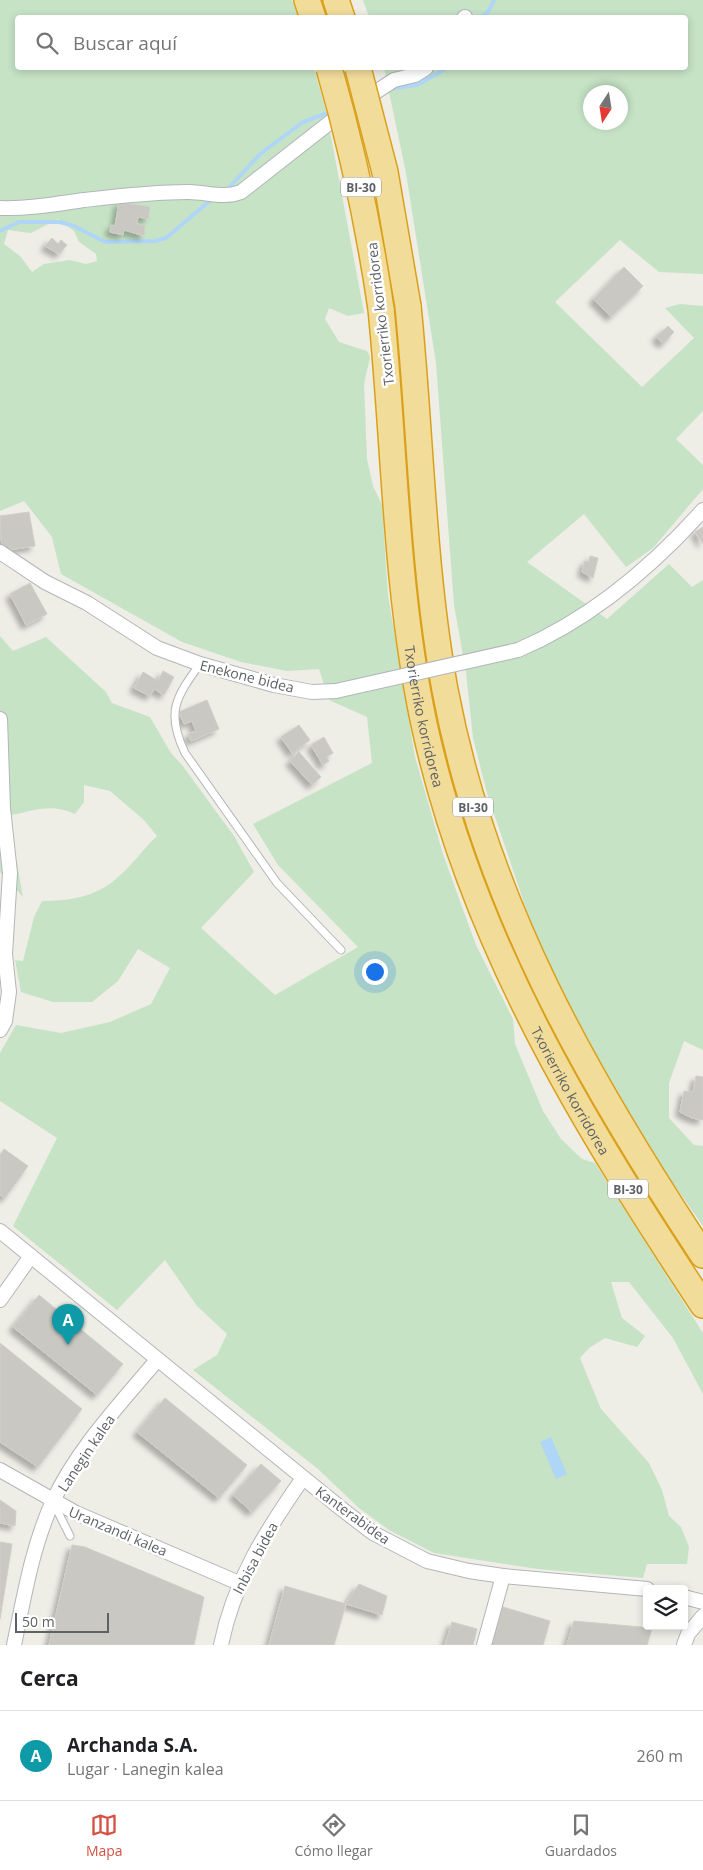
<!DOCTYPE html>
<html lang="es">
<meta charset="utf-8">
<style>
:root{--surface:#fff;--page:#f6f6f6;--text:#202124;--muted:#757577;--line:#e0e0e0;--accent:#d65144}
body{margin:0;font-family:"Open Sans",sans-serif;background:var(--page);color:var(--text)}
.controls{position:absolute;right:15px;bottom:15px;display:grid;overflow:hidden;border-radius:5px;box-shadow:0 2px 8px #0003}
.controls button{width:45px;height:45px;display:grid;place-items:center;padding:0;border:0;border-bottom:1px solid var(--line);background:var(--surface);color:var(--text);font:25px sans-serif}
.compass{position:absolute;left:583px;top:85px;width:45px;height:45px;border-radius:50%;background:var(--surface);box-shadow:0 2px 8px #0003;rotate:192deg}
.scale{position:absolute;left:15px;bottom:12px;width:94px;box-sizing:border-box;padding-left:5px;border:2px solid #5e6165;border-top:0;font-size:14px;line-height:18px;white-space:nowrap;color:#5e6165;-webkit-text-stroke:4px #fff;paint-order:stroke}
.you{position:absolute;left:374px;top:971px;width:18px;height:18px;margin:-12px;border:4px solid #fff;border-radius:50%;background:#1a73e8;box-shadow:0 0 0 8px #1a73e833}
.badge{display:grid;place-items:center;width:32px;height:32px;border-radius:50%;background:var(--accent);color:#fff;font-size:16px;font-weight:700}
.pin{position:absolute;translate:-50% -41px;filter:drop-shadow(0 1px 2px #0008)}
.pin::after{content:'';position:absolute;top:26px;width:18px;height:15px;background:inherit;clip-path:polygon(0 0,100% 0,50% 100%)}
.list{margin:0;padding:0;list-style:none}
h2{display:flex;justify-content:space-between;align-items:center;height:65px;margin:0;padding:0 20px;font-size:21px}
h2 small{font-size:16px;font-weight:400;color:var(--muted)}
.list li{display:grid;grid-template-columns:32px 1fr auto;gap:15px;align-items:center;box-sizing:border-box;height:90px;padding:0 20px;border-top:1px solid var(--line)}
.list b{display:block;font-size:19px;white-space:nowrap}
.list p{margin:0;font-size:16px;white-space:nowrap;color:var(--muted)}
.list em{font-size:16px;font-style:normal;color:var(--muted)}
.icon{flex:none;width:28px;height:28px;fill:none;stroke:currentColor;stroke-width:2;stroke-linecap:round;stroke-linejoin:round}
.map{position:relative;flex:none;width:703px;height:1645px;overflow:hidden}
.search{position:absolute;background:var(--surface);box-shadow:0 2px 8px #0003;left:15px;right:15px;top:15px;height:55px;display:flex;align-items:center;gap:12px;box-sizing:border-box;padding:0 18px;border-radius:5px;color:var(--muted);font-size:19px}
.sheet{height:155px;background:var(--surface)}
nav{display:flex;justify-content:space-around;align-items:center;box-sizing:border-box;height:70px;border-top:1px solid var(--line);background:var(--surface);font-size:14px;color:var(--muted)}
nav a{display:grid;justify-items:center;gap:2px}
nav .on{color:var(--accent)}
.map>svg:first-child{display:block}
.green{fill:#c6e3c6;fill-rule:evenodd}
.water{fill:#afd6f6}
.lines{fill:none;stroke-linecap:round;stroke-linejoin:round}
.stream{stroke:#afd6f6;stroke-width:4}
.building{fill:#cac8c3;stroke:#d2cec5;filter:url(#shadow)}
.service-casing{stroke:#b3b6b9;stroke-width:9}
.minor-casing{stroke:#b3b6b9;stroke-width:16}
.motorway-casing{stroke:#dba01a;stroke-width:28}
.service{stroke:#fff;stroke-width:7}
.minor{stroke:#fff;stroke-width:14}
.motorway{stroke:#f1dc9a;stroke-width:25}
.minor-bridge-casing{stroke:#b3b6b9;stroke-width:16;stroke-linecap:butt}
.motorway-bridge-casing{stroke:#dba01a;stroke-width:28;stroke-linecap:butt}
.minor-bridge{stroke:#fff;stroke-width:14}
.motorway-bridge{stroke:#f1dc9a;stroke-width:25}
.labels{text-anchor:middle;dominant-baseline:central;stroke-width:5;stroke-linejoin:round;paint-order:stroke}
.shield{fill:#fff;stroke:#8e9093;stroke-width:1}
.shield-label{font-size:12px;font-weight:bold;fill:#5e6165}
.street-label{font-size:14px;fill:#5e6165;stroke:#fff}
</style>
<div class="map">
<svg width="703" height="1645" viewBox="0 0 703 1645">
<defs>
<filter id="shadow"><feDropShadow dx="-4.5" dy="4.5" stdDeviation="2.5" flood-color="#0004"/></filter>
</defs>
<rect width="100%" height="100%" fill="#eeede6"/>
<g class="green">
<path d="M 0,0 L 292,0 L 298,17 L 18,18 L 18,68 L 314,68 L 327,115 L 364,313 L 348,316 L 329,308 L 325,319 L 339,342 L 367,351 L 370,357 L 364,384 L 367,459 L 373,486 L 382,505 L 388,595 L 415,757 L 443,854 L 461,904 L 476,945 L 513,1019 L 515,1044 L 543,1111 L 561,1139 L 582,1159 L 595,1163 L 703,1333 L 703,1394 L 673,1338 L 629,1282 L 611,1282 L 622,1318 L 645,1336 L 637,1347 L 605,1338 L 589,1348 L 580,1358 L 601,1409 L 649,1463 L 662,1490 L 669,1516 L 681,1527 L 689,1547 L 687,1564 L 647,1564 L 643,1578 L 538,1569 L 434,1553 L 389,1530 L 359,1508 L 318,1469 L 193,1370 L 217,1355 L 227,1334 L 197,1306 L 165,1260 L 117,1310 L 13,1226 L 57,1138 L 0,1101 L 0,1053 L 16,1025 L 61,1033 L 110,1022 L 151,1004 L 170,968 L 138,949 L 118,981 L 92,1002 L 53,1002 L 21,992 L 15,960 L 23,961 L 34,917 L 42,901 C 69,901 96,897 117,878 C 132,866 143,849 157,836 L 144,820 L 110,791 L 84,785 L 84,802 L 75,814 C 50,803 37,810 11,815 L 11,830 L 23,897 L 0,872 L 0,636 L 13,651 L 46,637 L 106,692 L 112,703 L 150,717 L 171,753 L 182,765 L 234,836 L 254,872 L 201,928 L 275,995 L 358,947 L 278,865 L 253,824 L 372,763 L 367,717 L 329,700 L 319,669 L 287,671 L 241,662 L 182,642 L 61,574 L 52,537 L 24,501 L 0,511 ZM 58,219 L 74,231 L 79,242 L 96,254 L 97,261 L 86,264 L 70,260 L 44,264 L 32,272 L 20,256 L 4,244 L 8,230 L 31,233 Z"/>
<path d="M 363,0 L 703,0 L 703,274 L 659,272 L 620,240 L 555,302 L 642,387 L 694,338 L 665,308 L 680,304 L 703,306 L 703,411 L 676,439 L 703,465 L 703,489 L 653,548 L 626,567 L 584,514 L 527,562 L 607,619 L 669,564 L 692,587 L 703,580 L 703,1050 L 684,1041 L 669,1083 L 669,1118 L 694,1145 L 703,1146 L 703,1226 L 665,1172 L 611,1085 L 537,941 L 487,793 L 473,738 L 466,672 L 454,605 L 436,363 L 406,173 L 384,68 L 686,68 L 686,18 L 369,17 ZM 590,92 L 620,92 L 620,122 L 590,122 Z"/>
</g>
<path class="water" d="M 551,1437 L 567,1474 L 556,1479 L 540,1442 Z"/>
<g class="lines">
<g class="stream">
<path d="M 478,18 C 488,15 490,9 494,0"/>
<path d="M 389,89 L 417,85 L 447,68"/>
<path d="M 226,191 L 260,154 L 303,122 L 325,114"/>
<path d="M 0,231 L 19,222 L 60,222 L 74,226 L 105,242 L 155,241 L 166,238 L 212,199"/>
</g>
</g>
<g class="building">
<path d="M 119,202 L 150,207 L 148,219 L 138,217 L 137,224 L 145,226 L 144,236 L 124,230 L 123,235 L 110,232 L 111,225 L 115,226 Z"/>
<path d="M 52,238 L 58,244 L 61,240 L 67,245 L 59,254 L 45,246 Z"/>
<path d="M 624,267 L 643,286 L 611,317 L 593,299 Z"/>
<path d="M 668,326 L 674,332 L 663,344 L 656,337 Z"/>
<path d="M 29,512 L 35,546 L 2,551 L 0,516 Z"/>
<path d="M 703,527 L 703,544 L 695,532 Z"/>
<path d="M 590,556 L 598,558 L 593,578 L 582,572 L 585,561 L 589,562 Z"/>
<path d="M 30,583 L 47,614 L 26,625 L 10,594 Z"/>
<path d="M 163,671 L 174,677 L 164,695 L 154,689 L 150,696 L 134,688 L 143,672 L 158,681 Z"/>
<path d="M 207,700 L 219,729 L 191,741 L 188,734 L 196,731 L 192,721 L 184,724 L 179,712 Z"/>
<path d="M 299,725 L 310,740 L 292,753 L 281,737 Z"/>
<path d="M 324,737 L 333,753 L 326,757 L 329,761 L 323,765 L 311,745 Z"/>
<path d="M 299,752 L 321,777 L 312,785 L 290,761 Z"/>
<path d="M 696,1076 L 703,1077 L 703,1120 L 692,1118 L 680,1112 L 684,1091 L 693,1092 Z"/>
<path d="M 4,1149 L 28,1166 L 5,1198 L 0,1195 L 0,1155 Z"/>
<path d="M 39,1295 L 123,1364 L 97,1395 L 13,1327 Z"/>
<path d="M 0,1343 L 82,1409 L 38,1467 L 0,1442 Z"/>
<path d="M 165,1398 L 247,1465 L 219,1498 L 137,1432 Z"/>
<path d="M 261,1464 L 281,1481 L 252,1512 L 233,1495 Z"/>
<path d="M 0,1500 L 16,1511 L 15,1526 L 0,1523 Z"/>
<path d="M 0,1542 L 12,1544 L 0,1619 Z"/>
<path d="M 72,1545 L 85,1547 L 204,1597 L 194,1645 L 49,1645 Z"/>
<path d="M 359,1584 L 387,1596 L 382,1615 L 346,1604 Z"/>
<path d="M 285,1586 L 346,1604 L 334,1645 L 269,1645 Z"/>
<path d="M 503,1607 L 550,1621 L 543,1645 L 492,1645 Z"/>
<path d="M 574,1621 L 652,1628 L 647,1645 L 567,1645 Z"/>
<path d="M 452,1622 L 477,1629 L 473,1645 L 445,1645 Z"/>
</g>
<g class="lines">
<defs>
<g id="service">
<path d="M 200,664 C 175,698 166,713 185,753 L 277,883 L 341,950"/>
<path d="M 53,1502 L 70,1536"/>
</g>
<g id="minor">
<path d="M 464,18 L 465,17"/>
<path d="M 0,208 C 28,209 56,204 84,200 C 119,196 153,192 188,192 C 207,192 223,199 241,192 L 333,120 L 394,80 L 415,75 L 426,68"/>
<path d="M 0,552 L 45,582 L 87,603 L 157,648 L 200,664 L 274,685 L 312,692 L 336,691"/>
<path d="M 518,650 C 591,619 651,568 703,510"/>
<path d="M 0,719 L 3,808 L 10,873 L 5,954 L 9,992 L 5,1021 L 0,1030"/>
<path d="M 0,1231 L 343,1510 L 373,1533 L 427,1561 L 469,1571 L 503,1576 L 647,1589"/>
<path d="M 0,1300 L 31,1256"/>
<path d="M 0,1470 L 76,1513 L 239,1583"/>
<path d="M 684,1597 L 703,1602"/>
<path d="M 14,1645 C 24,1597 32,1547 53,1501 C 78,1448 120,1404 157,1360"/>
<path d="M 221,1645 C 234,1581 266,1531 303,1478"/>
<path d="M 484,1645 L 503,1576"/>
<path d="M 684,1645 L 688,1634 L 703,1616"/>
</g>
<g id="motorway">
<path d="M 307,0 L 313,18"/>
<path d="M 336,0 L 342,18"/>
<path d="M 408,306 C 421,434 422,564 445,690 C 485,902 586,1078 703,1255"/>
<path id="s1" d="M 381,309 C 395,447 395,588 424,724 C 471,941 582,1122 703,1305"/>
</g>
</defs>
<use href="#service" class="service-casing"/>
<use href="#minor" class="minor-casing"/>
<use href="#motorway" class="motorway-casing"/>
<use href="#service" class="service"/>
<use href="#minor" class="minor"/>
<use href="#motorway" class="motorway"/>
<defs>
<path id="minor-bridge" d="M 336,691 L 518,650"/>
<g id="motorway-bridge">
<path d="M 329,68 C 352,148 369,226 381,309"/>
<path d="M 358,68 L 385,172 L 408,306"/>
</g>
</defs>
<use href="#minor-bridge" class="minor-bridge-casing"/>
<use href="#motorway-bridge" class="motorway-bridge-casing"/>
<use href="#minor-bridge" class="minor-bridge"/>
<use href="#motorway-bridge" class="motorway-bridge"/>
</g>
<g class="labels">
<g class="shield">
<rect x="341" y="177.5" width="40" height="19" rx="4"/>
<rect x="453" y="797.5" width="40" height="19" rx="4"/>
<rect x="608" y="1179.5" width="40" height="19" rx="4"/>
</g>
<g class="shield-label">
<text x="361" y="187">BI-30</text>
<text x="473" y="807">BI-30</text>
<text x="628" y="1189">BI-30</text>
</g>
<g class="street-label">
<text transform="translate(380 314) rotate(-97)">Txorierriko korridorea</text>
<text transform="translate(247 676) rotate(14)">Enekone bidea</text>
<text stroke="none"><textPath href="#s1" startOffset="410">Txorierriko korridorea</textPath></text>
<text stroke="none"><textPath href="#s1" startOffset="814">Txorierriko korridorea</textPath></text>
<text transform="translate(86 1453) rotate(-56)">Lanegin kalea</text>
<text transform="translate(353 1515) rotate(36)">Kanterabidea</text>
<text transform="translate(118 1531) rotate(23)">Uranzandi kalea</text>
<text transform="translate(255 1558) rotate(-62)">Inbisa bidea</text>
</g>
</g>
</svg>
<div class="controls">
<button><svg class="icon" aria-label="layers" viewBox="0 0 24 24"><path d="M12 4l9 5-9 5-9-5zM3 14l9 5 9-5"/></svg></button>
</div>
<svg class="compass" viewBox="-18 -18 36 36"><path d="M0-13l5 13h-10z" fill="#e53935"/><path d="M0 13l5-13h-10z" fill="#757577"/></svg>
<div class="scale">50 m</div>
<div class="you"></div>
<div class="pin badge" style="left:68px;top:1345px;background:#0f9aa8">A</div>
<div class="search"><svg class="icon" aria-label="search" viewBox="0 0 24 24"><circle cx="10" cy="10" r="6"/><path d="M15 15l6 6"/></svg>Buscar aquí</div>
</div>
<section class="sheet">
<h2>Cerca<small></small></h2>
<ul class="list">
<li><span class="badge" style="background:#0f9aa8">A</span><div><b>Archanda S.A.</b><p>Lugar · Lanegin kalea</p></div><em>260 m</em></li>
</ul>
</section>
<nav>
<a class="on"><svg class="icon" aria-label="map" viewBox="0 0 24 24"><path d="M3 6l6-2 6 2 6-2v14l-6 2-6-2-6 2zM9 4v14M15 6v14"/></svg>Mapa</a>
<a><svg class="icon" aria-label="directions" viewBox="0 0 24 24"><path d="M12 3l9 9-9 9-9-9zM9 14v-3h6M13 9l2 2-2 2"/></svg>Cómo llegar</a>
<a><svg class="icon" aria-label="saved" viewBox="0 0 24 24"><path d="M7 4h10v16l-5-4-5 4z"/></svg>Guardados</a>
</nav>
